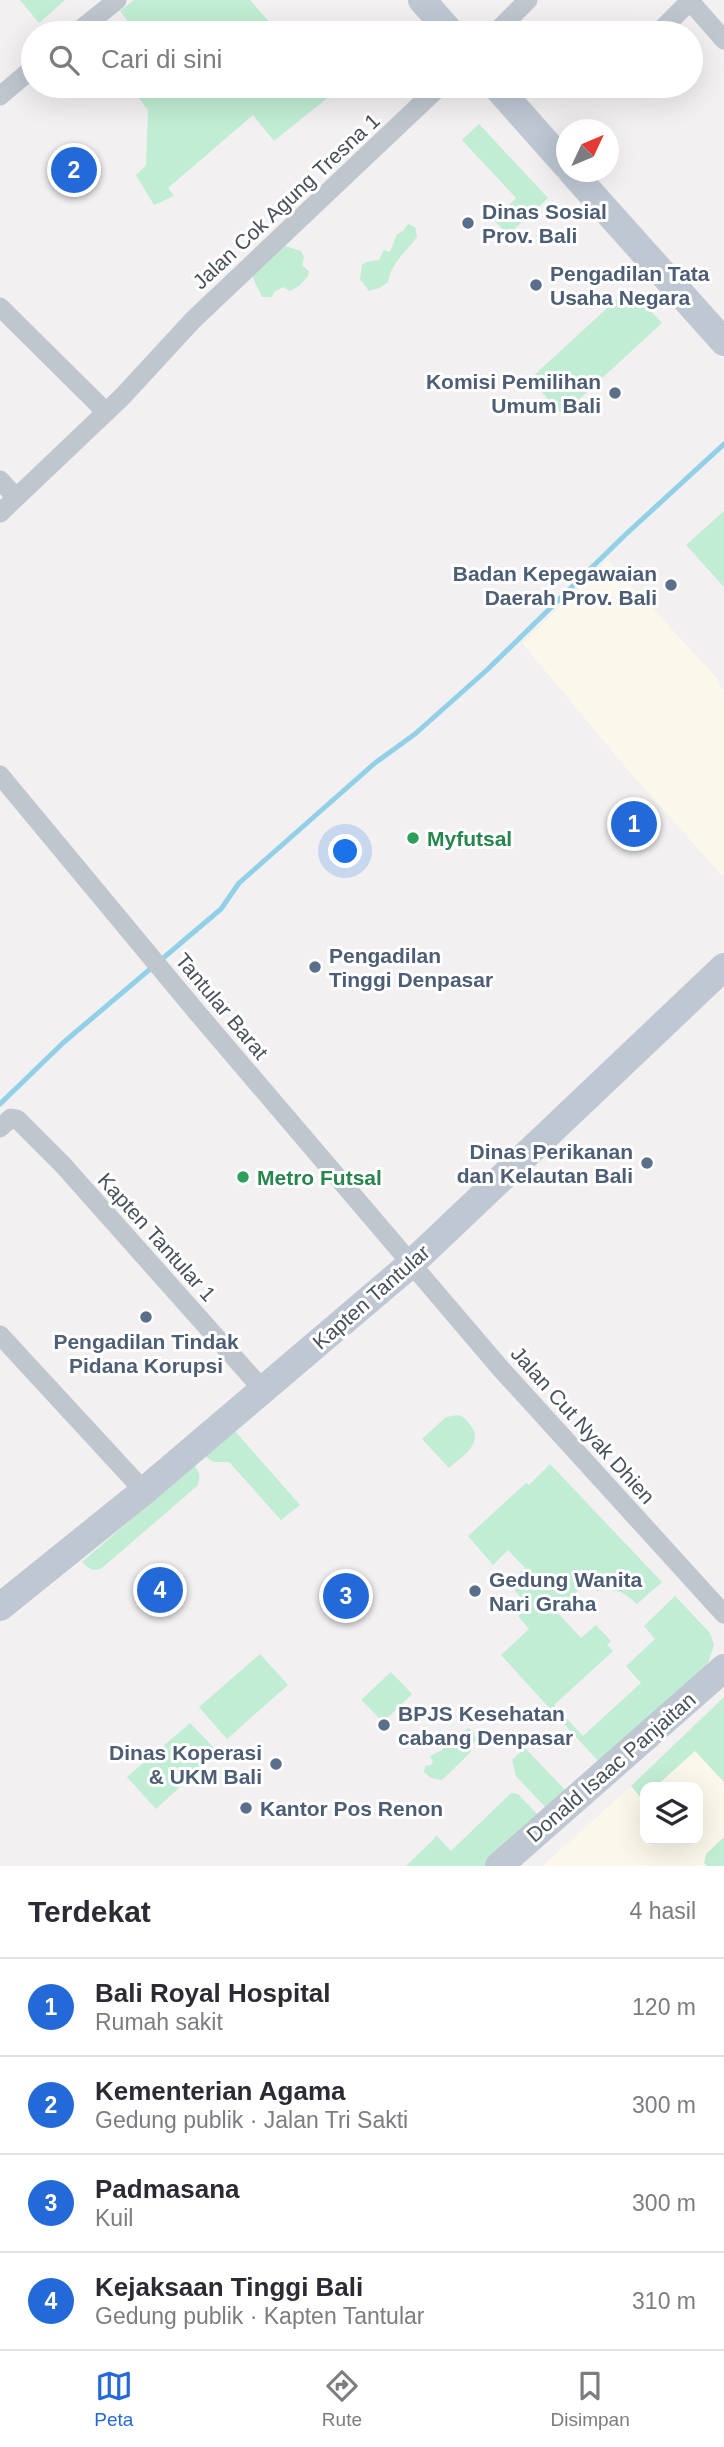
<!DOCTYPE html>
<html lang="id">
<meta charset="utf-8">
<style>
:root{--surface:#fff;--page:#f2f2f3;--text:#2b2b33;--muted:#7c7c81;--line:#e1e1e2;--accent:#2469d8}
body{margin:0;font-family:Arial,sans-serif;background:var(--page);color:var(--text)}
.controls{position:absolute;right:21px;bottom:21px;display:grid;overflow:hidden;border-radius:14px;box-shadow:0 7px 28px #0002}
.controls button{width:63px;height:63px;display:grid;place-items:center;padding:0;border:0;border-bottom:2px solid var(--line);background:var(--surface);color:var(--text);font:35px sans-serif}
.compass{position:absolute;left:556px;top:119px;width:63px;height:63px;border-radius:50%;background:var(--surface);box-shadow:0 7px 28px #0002;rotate:46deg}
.you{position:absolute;left:346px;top:852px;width:24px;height:24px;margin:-18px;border:5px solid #fff;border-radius:50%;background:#1a73e8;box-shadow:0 0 0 10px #1a73e833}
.badge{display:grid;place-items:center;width:46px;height:46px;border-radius:50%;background:var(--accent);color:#fff;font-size:23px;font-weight:700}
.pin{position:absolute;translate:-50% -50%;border:4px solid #fff;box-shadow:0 2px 7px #0006}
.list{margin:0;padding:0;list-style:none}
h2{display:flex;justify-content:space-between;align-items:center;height:91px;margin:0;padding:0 28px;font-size:30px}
h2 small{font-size:23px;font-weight:400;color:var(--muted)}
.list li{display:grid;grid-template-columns:46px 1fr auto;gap:21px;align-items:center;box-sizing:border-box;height:98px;padding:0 28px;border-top:2px solid var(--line)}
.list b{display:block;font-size:26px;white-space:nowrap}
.list p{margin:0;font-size:23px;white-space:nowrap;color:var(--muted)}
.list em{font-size:23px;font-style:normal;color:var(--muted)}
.icon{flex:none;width:38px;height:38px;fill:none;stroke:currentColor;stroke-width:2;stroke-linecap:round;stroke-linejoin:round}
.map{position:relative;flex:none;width:724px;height:1866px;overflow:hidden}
.search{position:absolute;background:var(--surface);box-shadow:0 7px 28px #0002;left:21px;right:21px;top:21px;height:77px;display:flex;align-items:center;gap:18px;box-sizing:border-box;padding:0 24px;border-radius:38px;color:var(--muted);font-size:26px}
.sheet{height:483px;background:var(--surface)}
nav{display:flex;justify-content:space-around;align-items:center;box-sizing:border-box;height:98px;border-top:2px solid var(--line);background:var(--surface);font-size:19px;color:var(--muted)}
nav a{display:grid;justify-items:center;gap:4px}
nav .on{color:var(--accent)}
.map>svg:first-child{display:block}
.commercial{fill:#fbf7ea;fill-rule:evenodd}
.green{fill:#c1edd4}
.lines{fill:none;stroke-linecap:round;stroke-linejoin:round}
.stream{stroke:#91d0e7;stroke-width:5}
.street{stroke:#bfc6ce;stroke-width:19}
.secondary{stroke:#bec7d2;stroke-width:28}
.service-dot{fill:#5c6f8a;stroke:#fff;stroke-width:2.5}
.leisure-dot{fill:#2e9e5b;stroke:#fff;stroke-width:2.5}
.labels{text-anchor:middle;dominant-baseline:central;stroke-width:6;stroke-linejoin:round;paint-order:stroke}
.street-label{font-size:21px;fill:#49525c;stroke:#fff}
.service-label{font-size:21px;font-weight:bold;fill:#4e5e75;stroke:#fff;text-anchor:start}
.leisure-label{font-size:21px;font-weight:bold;fill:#27864d;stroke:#fff;text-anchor:start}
</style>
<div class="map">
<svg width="724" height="1866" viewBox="0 0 724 1866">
<rect width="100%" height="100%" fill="#f2f0f0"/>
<g class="commercial">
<path d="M 608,560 L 717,678 L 719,681 L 718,683 L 724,690 L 724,878 L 626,768 L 522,643 Z"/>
<path d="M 724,1697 L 724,1866 L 542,1866 L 631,1786 ZM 645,1787 L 698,1787 L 698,1840 L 645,1840 Z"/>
</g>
<g class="green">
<path d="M 20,0 L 65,0 L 39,23 Z"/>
<path d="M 134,0 L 250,0 L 279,33 L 137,33 L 120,11 Z"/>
<path d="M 144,86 L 323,86 L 331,95 L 274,141 L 253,115 L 168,188 L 174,196 L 154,205 L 136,175 L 146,165 L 148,110 L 135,93 Z"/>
<path d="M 479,124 L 548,198 L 508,235 L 494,220 L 516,198 L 462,140 Z"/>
<path d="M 408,224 L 415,227 L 417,237 C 406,252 391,263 388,282 L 379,288 L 369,291 L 360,279 L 362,265 L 367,262 L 379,260 L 384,250 L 390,252 L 397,234 L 403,231 Z"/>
<path d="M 285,246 L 301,251 L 304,257 L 302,265 L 309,271 L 308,276 L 299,286 L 290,291 L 283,287 L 274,292 L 272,297 L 262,297 L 252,276 Z"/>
<path d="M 629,288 L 662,323 L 562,415 L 530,379 Z"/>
<path d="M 724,511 L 724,587 L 686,545 Z"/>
<path d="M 458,1415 C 464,1417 467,1420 471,1426 C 484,1444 461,1457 449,1468 L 422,1439 L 446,1417 Z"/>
<path d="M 234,1430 L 300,1505 L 281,1520 L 229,1462 L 214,1462 L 204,1456 Z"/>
<path d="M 550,1464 L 662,1582 L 637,1604 C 623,1591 616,1588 597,1591 L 587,1582 L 556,1611 L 581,1638 L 596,1625 L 611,1641 L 607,1645 L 613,1651 L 554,1705 L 583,1736 L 641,1683 L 626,1666 L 655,1639 L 644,1626 L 675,1596 L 710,1633 L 714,1645 L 707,1666 L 599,1762 L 501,1655 L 529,1629 L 518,1616 L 528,1606 L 509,1584 L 525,1568 L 508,1550 L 493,1565 L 468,1536 L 526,1483 L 529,1485 Z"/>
<path d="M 194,1465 C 200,1472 201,1477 197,1486 L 102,1568 C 93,1572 89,1569 82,1562 Z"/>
<path d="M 260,1654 L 288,1685 L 227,1739 L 199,1707 Z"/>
<path d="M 391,1672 L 412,1694 L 383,1722 L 361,1700 Z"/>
<path d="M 724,1697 L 724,1782 L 695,1751 L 655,1787 L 645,1787 L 645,1796 L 642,1799 L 631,1786 Z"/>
<path d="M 190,1723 L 218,1752 L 156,1809 L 127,1777 Z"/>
<path d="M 468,1728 L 473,1732 L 477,1739 L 472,1745 L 471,1752 L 442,1780 L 431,1778 L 424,1772 L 425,1766 L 431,1765 L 433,1762 L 430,1756 L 442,1750 L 452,1737 L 459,1740 L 461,1734 Z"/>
<path d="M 525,1748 L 567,1792 L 547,1809 L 516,1776 L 512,1760 Z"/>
<path d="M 511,1793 L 518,1794 L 539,1816 L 484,1866 L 406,1866 L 434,1839 L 436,1835 L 451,1851 Z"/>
<path d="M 724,1837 L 724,1866 L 707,1866 L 704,1863 L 706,1854 Z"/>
</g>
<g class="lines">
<path class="stream" d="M 0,1104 L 64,1042 L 221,909 L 239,883 L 375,763 L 415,734 L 488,669 L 624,536 L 724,444"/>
<g class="street">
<path d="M 689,0 L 724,40"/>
<path d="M 76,33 L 117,0"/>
<path d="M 495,33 L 528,0"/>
<path d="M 658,33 L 691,0"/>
<path d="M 0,96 L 33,68"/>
<path d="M 0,307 L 106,412"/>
<path d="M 0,480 L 15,496"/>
<path d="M 0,513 L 122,397 L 193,320 L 440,86"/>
<path d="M 0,775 L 195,1010 L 501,1369 L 724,1614"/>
<path d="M 0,1128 L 11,1118 L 17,1119 L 63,1165 L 264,1391"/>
<path d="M 0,1335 L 144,1491"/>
</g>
<g class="secondary">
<path d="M 422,0 L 451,33"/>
<path d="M 496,86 L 566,165"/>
<path d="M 572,172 L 724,342"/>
<path d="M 0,1607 L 144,1491 L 412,1263 L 724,967"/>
<path d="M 499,1866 L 724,1668"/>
</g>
</g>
<g class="service-dot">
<circle cx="468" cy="223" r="7"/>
<circle cx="536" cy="285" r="7"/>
<circle cx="615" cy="393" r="7"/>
<circle cx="671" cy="585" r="7"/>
<circle cx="315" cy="967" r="7"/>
<circle cx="647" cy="1163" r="7"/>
<circle cx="146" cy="1317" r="7"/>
<circle cx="475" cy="1591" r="7"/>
<circle cx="384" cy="1725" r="7"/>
<circle cx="276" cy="1764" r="7"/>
<circle cx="246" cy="1808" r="7"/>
</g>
<g class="leisure-dot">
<circle cx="413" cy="838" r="7"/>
<circle cx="243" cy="1177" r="7"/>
</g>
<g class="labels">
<g class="street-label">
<text transform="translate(286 201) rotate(-43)">Jalan Cok Agung Tresna 1</text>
<text transform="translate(222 1006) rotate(50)">Tantular Barat</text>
<text transform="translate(157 1237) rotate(48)">Kapten Tantular 1</text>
<text transform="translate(371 1297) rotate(-41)">Kapten Tantular</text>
<text transform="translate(583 1425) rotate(48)">Jalan Cut Nyak Dhien</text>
<text transform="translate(611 1767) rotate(-41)">Donald Isaac Panjaitan</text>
</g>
<g class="service-label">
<text x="482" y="211">Dinas Sosial<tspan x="482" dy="24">Prov. Bali</tspan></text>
<text x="550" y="273">Pengadilan Tata<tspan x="550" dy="24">Usaha Negara</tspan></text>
<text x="601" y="381" text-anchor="end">Komisi Pemilihan<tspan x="601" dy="24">Umum Bali</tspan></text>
<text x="657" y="573" text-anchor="end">Badan Kepegawaian<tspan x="657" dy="24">Daerah Prov. Bali</tspan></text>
<text x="329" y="955">Pengadilan<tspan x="329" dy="24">Tinggi Denpasar</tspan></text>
<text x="633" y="1151" text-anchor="end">Dinas Perikanan<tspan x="633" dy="24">dan Kelautan Bali</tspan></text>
<text x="146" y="1341" text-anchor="middle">Pengadilan Tindak<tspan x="146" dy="24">Pidana Korupsi</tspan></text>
<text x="489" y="1579">Gedung Wanita<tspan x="489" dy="24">Nari Graha</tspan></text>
<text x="398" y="1713">BPJS Kesehatan<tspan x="398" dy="24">cabang Denpasar</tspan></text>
<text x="262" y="1752" text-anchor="end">Dinas Koperasi<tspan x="262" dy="24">&amp; UKM Bali</tspan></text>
<text x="260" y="1808">Kantor Pos Renon</text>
</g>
<g class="leisure-label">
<text x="427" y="838">Myfutsal</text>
<text x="257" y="1177">Metro Futsal</text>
</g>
</g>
</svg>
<div class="controls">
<button><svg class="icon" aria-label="layers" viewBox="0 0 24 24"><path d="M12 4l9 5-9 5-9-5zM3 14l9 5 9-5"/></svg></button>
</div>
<svg class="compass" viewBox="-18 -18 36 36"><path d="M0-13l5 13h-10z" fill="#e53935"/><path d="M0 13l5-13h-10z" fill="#7c7c81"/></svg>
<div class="you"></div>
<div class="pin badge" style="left:634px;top:824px">1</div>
<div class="pin badge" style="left:74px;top:170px">2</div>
<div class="pin badge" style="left:346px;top:1596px">3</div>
<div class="pin badge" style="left:160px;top:1590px">4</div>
<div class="search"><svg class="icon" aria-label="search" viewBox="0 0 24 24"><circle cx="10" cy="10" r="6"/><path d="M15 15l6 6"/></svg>Cari di sini</div>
</div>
<section class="sheet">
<h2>Terdekat<small>4 hasil</small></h2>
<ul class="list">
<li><span class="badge">1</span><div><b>Bali Royal Hospital</b><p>Rumah sakit</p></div><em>120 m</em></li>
<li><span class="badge">2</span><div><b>Kementerian Agama</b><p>Gedung publik · Jalan Tri Sakti</p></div><em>300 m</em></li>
<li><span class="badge">3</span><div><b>Padmasana</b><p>Kuil</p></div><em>300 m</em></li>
<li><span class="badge">4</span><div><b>Kejaksaan Tinggi Bali</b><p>Gedung publik · Kapten Tantular</p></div><em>310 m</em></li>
</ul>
</section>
<nav>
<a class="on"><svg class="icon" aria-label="map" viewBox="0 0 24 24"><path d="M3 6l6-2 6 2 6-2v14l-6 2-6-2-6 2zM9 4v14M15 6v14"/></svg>Peta</a>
<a><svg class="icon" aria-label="directions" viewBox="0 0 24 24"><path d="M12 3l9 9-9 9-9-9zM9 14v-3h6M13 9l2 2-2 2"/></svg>Rute</a>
<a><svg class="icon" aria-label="saved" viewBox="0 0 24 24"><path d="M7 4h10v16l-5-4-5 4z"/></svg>Disimpan</a>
</nav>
